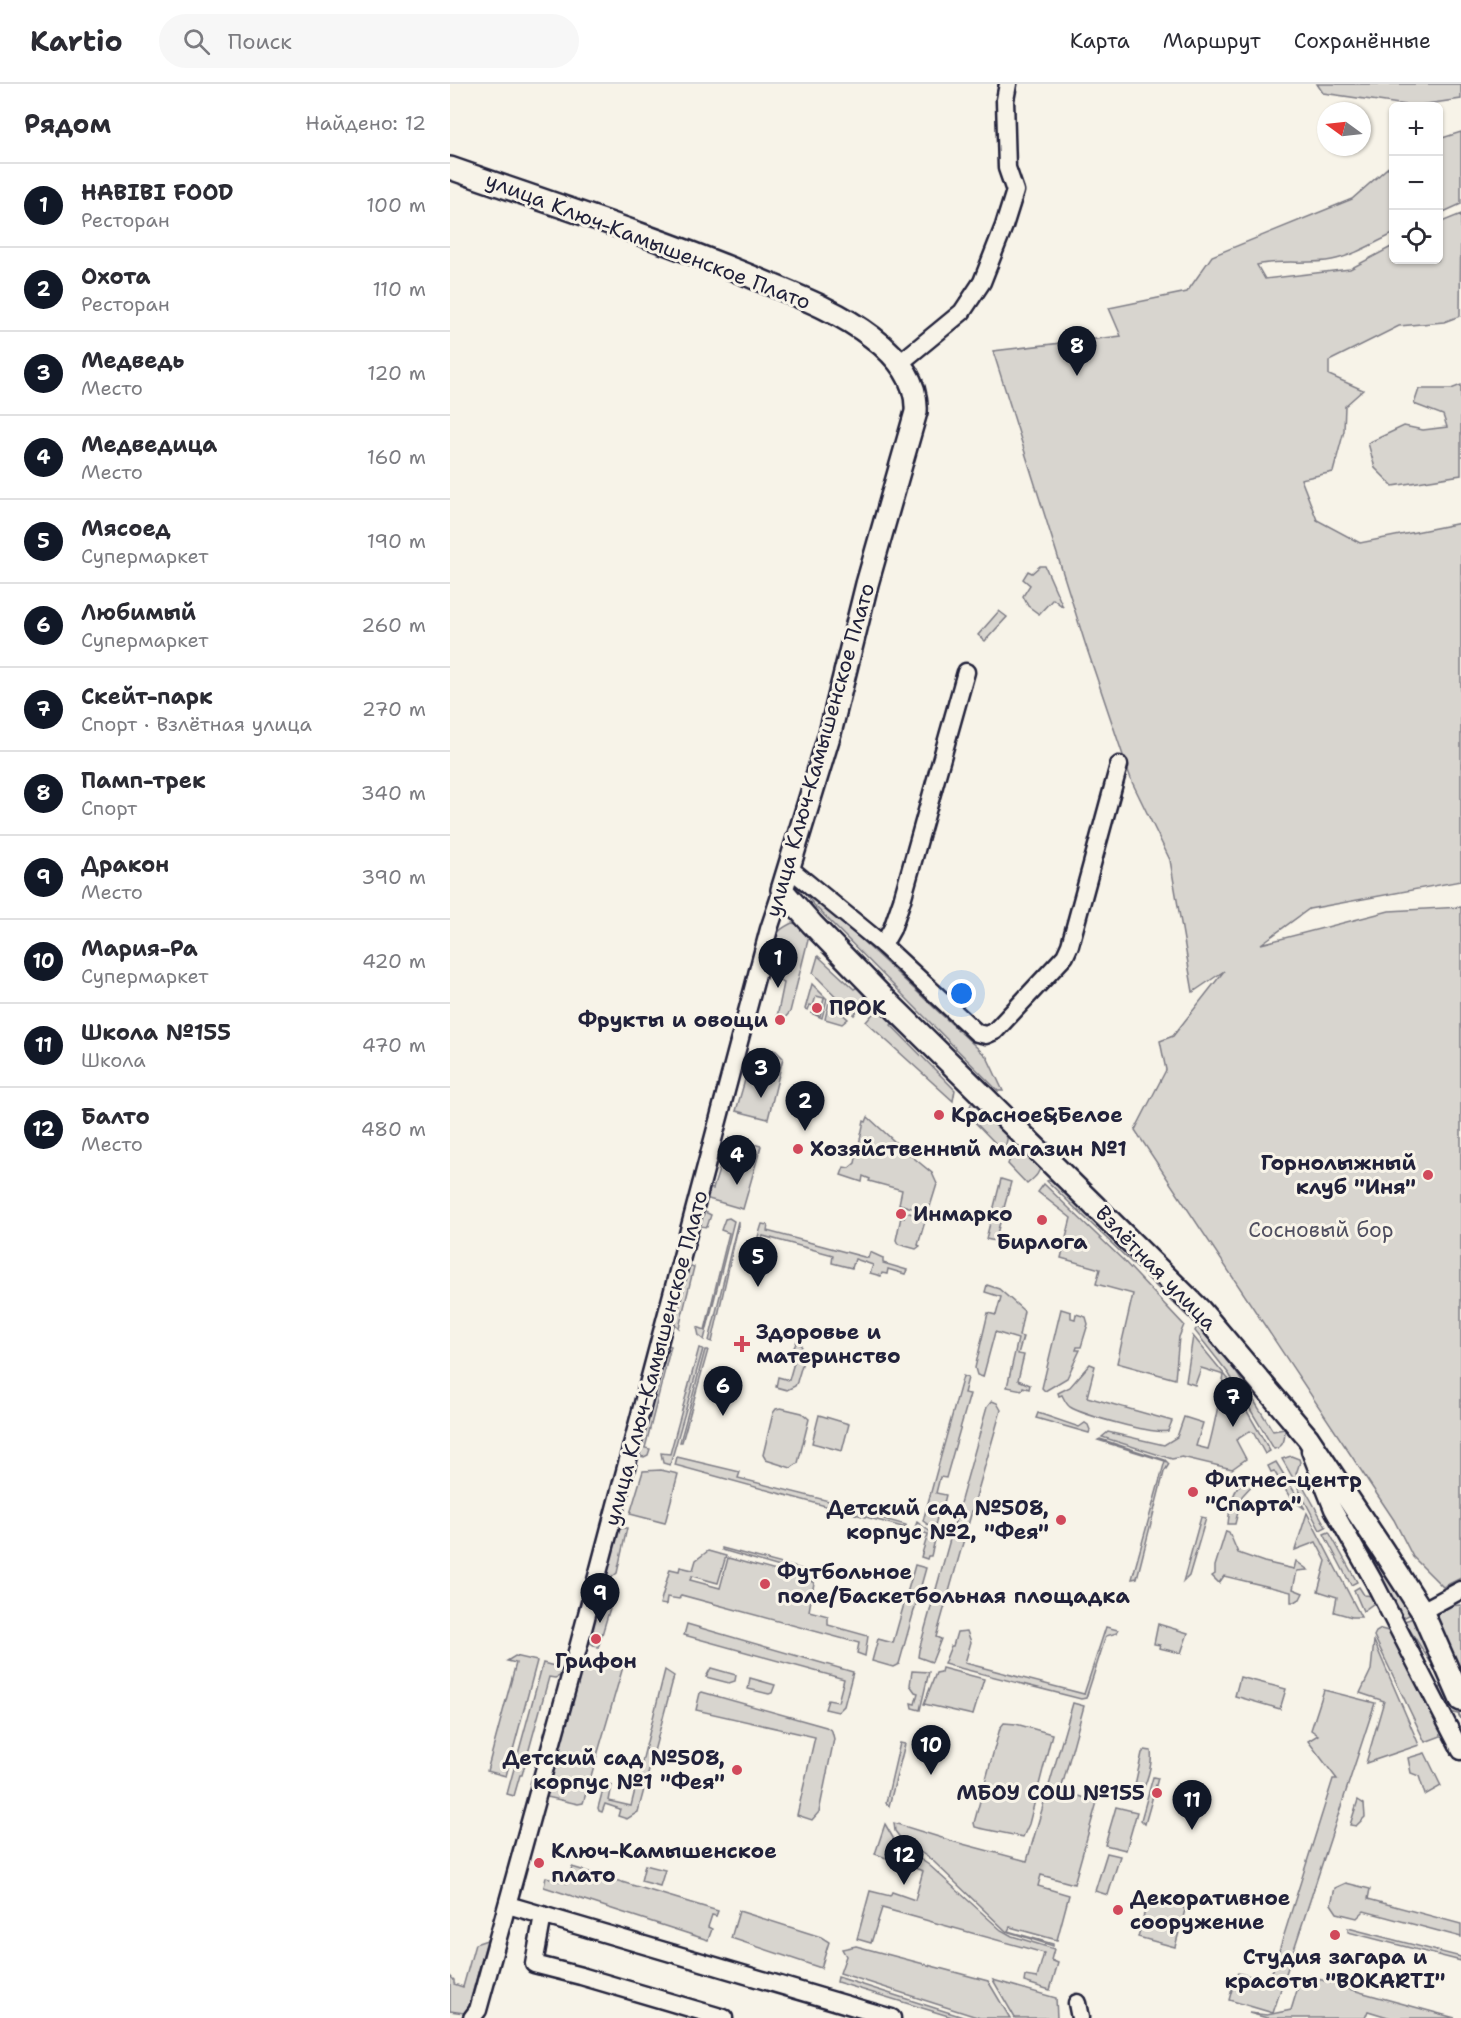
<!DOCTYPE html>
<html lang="ru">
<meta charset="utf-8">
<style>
:root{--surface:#fff;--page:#f7f7f7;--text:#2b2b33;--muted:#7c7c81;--line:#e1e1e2;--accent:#111827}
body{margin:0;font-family:"Shantell Sans",sans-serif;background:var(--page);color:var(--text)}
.controls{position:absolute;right:18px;top:18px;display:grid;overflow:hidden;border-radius:9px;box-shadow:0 2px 4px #0004}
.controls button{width:54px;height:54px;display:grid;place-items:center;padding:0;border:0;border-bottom:2px solid var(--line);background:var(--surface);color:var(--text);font:30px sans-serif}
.compass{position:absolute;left:867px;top:18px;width:54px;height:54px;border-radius:50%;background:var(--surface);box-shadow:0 2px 4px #0004;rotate:285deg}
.you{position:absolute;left:512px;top:910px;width:21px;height:21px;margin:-15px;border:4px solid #fff;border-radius:50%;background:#1a73e8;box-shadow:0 0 0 9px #1a73e833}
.badge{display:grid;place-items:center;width:39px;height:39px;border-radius:50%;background:var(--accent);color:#fff;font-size:20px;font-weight:700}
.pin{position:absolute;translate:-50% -50px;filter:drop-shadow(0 2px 3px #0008)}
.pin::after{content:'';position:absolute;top:32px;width:21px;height:18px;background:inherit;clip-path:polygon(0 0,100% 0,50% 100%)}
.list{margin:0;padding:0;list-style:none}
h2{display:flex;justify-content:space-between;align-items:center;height:78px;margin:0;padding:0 24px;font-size:26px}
h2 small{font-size:20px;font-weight:400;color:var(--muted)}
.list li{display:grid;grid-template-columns:39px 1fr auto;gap:18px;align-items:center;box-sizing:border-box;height:84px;padding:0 24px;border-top:2px solid var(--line)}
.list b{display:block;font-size:22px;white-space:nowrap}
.list p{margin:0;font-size:20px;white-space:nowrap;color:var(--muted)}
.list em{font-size:20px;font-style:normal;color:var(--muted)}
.icon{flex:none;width:33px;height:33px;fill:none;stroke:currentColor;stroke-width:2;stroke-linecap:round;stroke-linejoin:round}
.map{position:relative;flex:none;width:1011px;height:1934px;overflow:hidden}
header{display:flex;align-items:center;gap:36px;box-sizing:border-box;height:84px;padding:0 30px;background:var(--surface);border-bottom:2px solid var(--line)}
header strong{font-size:28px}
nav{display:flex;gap:33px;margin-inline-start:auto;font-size:21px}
.search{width:420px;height:54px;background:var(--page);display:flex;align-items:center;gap:15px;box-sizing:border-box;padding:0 21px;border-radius:33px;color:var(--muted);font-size:22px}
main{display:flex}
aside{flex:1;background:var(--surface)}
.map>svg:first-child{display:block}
.green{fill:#d8d5cf;stroke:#7d7c85;stroke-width:1.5}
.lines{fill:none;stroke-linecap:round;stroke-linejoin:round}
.minor-casing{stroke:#22223b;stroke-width:21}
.major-casing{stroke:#22223b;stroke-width:26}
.minor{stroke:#f7f3e8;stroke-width:16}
.major{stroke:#f7f3e8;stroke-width:21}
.poi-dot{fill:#d1495b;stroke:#f7f3e8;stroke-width:2}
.labels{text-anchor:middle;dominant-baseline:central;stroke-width:6;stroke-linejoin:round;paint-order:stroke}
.street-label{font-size:21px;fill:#22223b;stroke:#f7f3e8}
.poi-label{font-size:21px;font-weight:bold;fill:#22223b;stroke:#f7f3e8;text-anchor:start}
.park-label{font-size:21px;fill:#504f60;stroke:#f7f3e8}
</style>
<header>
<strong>Kartio</strong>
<div class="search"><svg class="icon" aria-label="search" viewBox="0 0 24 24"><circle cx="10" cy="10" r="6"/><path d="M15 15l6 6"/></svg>Поиск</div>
<nav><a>Карта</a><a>Маршрут</a><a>Сохранённые</a></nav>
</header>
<main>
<aside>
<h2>Рядом<small>Найдено: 12</small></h2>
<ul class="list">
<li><span class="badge">1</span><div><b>HABIBI FOOD</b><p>Ресторан</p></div><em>100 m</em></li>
<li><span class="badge">2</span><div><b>Охота</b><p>Ресторан</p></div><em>110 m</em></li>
<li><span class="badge">3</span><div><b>Медведь</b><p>Место</p></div><em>120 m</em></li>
<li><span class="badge">4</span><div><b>Медведица</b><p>Место</p></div><em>160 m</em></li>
<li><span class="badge">5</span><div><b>Мясоед</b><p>Супермаркет</p></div><em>190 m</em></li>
<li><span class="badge">6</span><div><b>Любимый</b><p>Супермаркет</p></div><em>260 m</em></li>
<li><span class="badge">7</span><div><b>Скейт-парк</b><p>Спорт · Взлётная улица</p></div><em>270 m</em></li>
<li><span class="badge">8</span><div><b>Памп-трек</b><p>Спорт</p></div><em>340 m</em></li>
<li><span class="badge">9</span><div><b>Дракон</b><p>Место</p></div><em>390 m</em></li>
<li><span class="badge">10</span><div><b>Мария-Ра</b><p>Супермаркет</p></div><em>420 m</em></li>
<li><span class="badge">11</span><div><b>Школа №155</b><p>Школа</p></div><em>470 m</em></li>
<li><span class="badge">12</span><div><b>Балто</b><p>Место</p></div><em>480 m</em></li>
</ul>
</aside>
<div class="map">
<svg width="1011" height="1934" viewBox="0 0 1011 1934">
<rect width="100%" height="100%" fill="#f7f3e8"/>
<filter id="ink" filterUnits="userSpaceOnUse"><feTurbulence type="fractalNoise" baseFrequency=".0167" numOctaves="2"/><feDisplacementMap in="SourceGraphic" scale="12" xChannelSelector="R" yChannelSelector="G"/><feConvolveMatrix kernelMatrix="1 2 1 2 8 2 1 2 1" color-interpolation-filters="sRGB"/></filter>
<g filter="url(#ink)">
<g class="green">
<path d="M 867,0 L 1011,0 L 1011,15 L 963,22 L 873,9 Z"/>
<path d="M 1011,48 L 1011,120 L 989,130 L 989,55 Z"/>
<path d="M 943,79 L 943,150 C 924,159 903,172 882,176 C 857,181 831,175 807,181 L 815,195 L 900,185 L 943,162 L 944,176 L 988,176 L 989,139 L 1011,130 L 1010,232 L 994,238 L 949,242 L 879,277 L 879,291 L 913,306 L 895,322 L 894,347 L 883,388 L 851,395 L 867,436 L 910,459 L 1011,439 L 1011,797 L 859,825 L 811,860 L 939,827 L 1011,823 L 1011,1494 L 993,1503 L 963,1473 L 944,1436 L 685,1046 L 716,986 L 710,957 L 723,952 L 774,887 L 743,908 L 720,776 L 682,698 L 635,559 L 543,267 L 671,252 L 659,224 L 737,208 L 762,172 L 902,115 Z"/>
<path d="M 1011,301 L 1011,391 L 943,402 L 925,384 L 918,359 L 954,342 L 973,346 L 997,343 L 993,331 L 964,320 L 969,305 L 1001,305 Z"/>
<path d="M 590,482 L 595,482 L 613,523 L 603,515 L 589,530 L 578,522 L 573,512 L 580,501 L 573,495 L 578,487 L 582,489 Z"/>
<path d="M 549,527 L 557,533 L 535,557 L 528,551 Z"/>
<path d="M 357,805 L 537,973 L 553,1007 L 548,1007 L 363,820 L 355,809 Z"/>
<path d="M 342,839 L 351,841 L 360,848 L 340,928 L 334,935 L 327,933 L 334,899 L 321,893 L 330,860 L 325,859 C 326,847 332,844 342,839 Z"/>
<path d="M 368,872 L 404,905 L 411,901 L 416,910 L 415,917 L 404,931 L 363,889 Z"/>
<path d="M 362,900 L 377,915 L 372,934 L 361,929 L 370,932 L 374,914 L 366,912 L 363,922 L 360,921 L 358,926 L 355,925 Z"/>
<path d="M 379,918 L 398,935 L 392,940 L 375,935 Z"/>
<path d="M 427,925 L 434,925 L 447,935 L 441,941 L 505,1006 L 503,1017 L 416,938 Z"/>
<path d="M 315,963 L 326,967 L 333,974 L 318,1035 L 286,1027 L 302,972 L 306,965 Z"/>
<path d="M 523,1015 L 549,1040 L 558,1038 L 557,1056 L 554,1068 L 517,1030 Z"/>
<path d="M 418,1033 L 446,1059 L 444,1063 L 445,1064 L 448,1061 L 482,1089 L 487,1100 L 478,1129 L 449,1120 L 452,1106 L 419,1097 L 420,1095 L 413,1092 L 412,1098 L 391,1091 L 394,1083 L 399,1084 L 405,1079 L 414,1037 L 416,1038 Z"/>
<path d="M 279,1054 L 311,1062 L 293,1125 L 255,1114 L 259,1104 L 263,1105 Z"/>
<path d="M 568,1065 L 577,1066 L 590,1080 C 591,1089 584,1094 577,1100 L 558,1080 L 563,1067 Z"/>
<path d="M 604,1094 L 737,1222 L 738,1233 L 597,1097 Z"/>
<path d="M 551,1095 L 561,1098 L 545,1157 L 536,1155 Z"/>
<path d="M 594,1100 L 673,1176 L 734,1241 L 729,1253 L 725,1295 L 667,1279 L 683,1210 L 646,1200 L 650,1185 L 611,1174 L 621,1134 L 588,1108 Z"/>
<path d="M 255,1128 L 261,1131 L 257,1143 L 250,1142 L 238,1181 L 244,1183 L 229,1244 L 223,1238 L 224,1232 L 252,1129 Z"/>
<path d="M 456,1128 L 476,1134 L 468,1161 L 470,1162 L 466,1165 L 448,1160 L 446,1156 L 451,1133 L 454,1134 Z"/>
<path d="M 279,1134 L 284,1137 L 254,1256 L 249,1252 L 247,1243 L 255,1246 L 279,1149 L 271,1146 L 275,1135 Z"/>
<path d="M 288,1137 L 288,1143 L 262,1258 L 259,1257 Z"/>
<path d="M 312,1140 L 318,1141 L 317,1147 L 418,1174 L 420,1168 L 433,1174 L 433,1179 L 457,1186 L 455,1190 L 438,1185 L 437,1190 L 432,1189 L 431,1192 L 420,1189 L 423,1181 L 405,1175 L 402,1184 L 382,1179 L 383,1171 L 313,1152 L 310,1160 L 307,1156 Z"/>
<path d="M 537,1201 L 549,1205 L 574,1227 L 569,1252 L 573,1253 L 568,1270 L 574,1271 L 568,1296 L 580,1301 L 579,1305 L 573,1303 L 572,1306 L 557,1303 L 568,1255 L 545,1248 L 533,1293 L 527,1291 L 525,1284 L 538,1229 L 546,1231 L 551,1213 L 535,1208 Z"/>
<path d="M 611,1225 L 621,1228 L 621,1234 L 625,1235 L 626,1230 L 636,1233 L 638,1240 L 631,1263 L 627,1263 L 626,1266 L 630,1266 L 617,1294 L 595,1307 L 592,1304 Z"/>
<path d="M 749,1238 L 763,1243 L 759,1254 L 786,1288 L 823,1347 L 835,1345 C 835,1355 834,1363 824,1365 L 779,1290 L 745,1247 Z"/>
<path d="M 743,1252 L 779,1296 L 820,1367 L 815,1370 L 803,1348 L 800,1347 L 786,1356 L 796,1375 L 782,1385 L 732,1373 L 722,1375 L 652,1353 L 658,1348 L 714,1361 L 727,1353 L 734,1333 L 753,1339 L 746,1362 L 758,1365 C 765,1341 769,1316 774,1291 L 751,1284 L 745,1301 L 736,1298 Z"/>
<path d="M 347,1257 C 360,1267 350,1285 347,1298 L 345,1302 L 337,1306 L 326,1303 L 328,1293 L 339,1296 L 347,1268 L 343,1266 Z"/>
<path d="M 217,1261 L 221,1262 L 195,1364 L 200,1365 L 198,1371 L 194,1373 L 190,1372 L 190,1364 Z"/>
<path d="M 249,1264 L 253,1265 L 220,1381 L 213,1379 L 211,1369 L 220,1370 Z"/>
<path d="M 255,1266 L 258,1266 L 232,1358 L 230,1358 Z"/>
<path d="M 640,1280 L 645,1282 L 637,1313 L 722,1337 L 718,1347 C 705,1351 633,1331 620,1323 C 616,1320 614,1315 612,1311 L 609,1312 L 608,1309 L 620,1303 Z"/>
<path d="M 513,1292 L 518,1294 L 514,1309 L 520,1310 L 496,1394 L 490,1393 L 486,1409 L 496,1411 L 494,1419 L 491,1419 L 484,1445 L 473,1437 Z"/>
<path d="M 542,1317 L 547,1319 L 551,1326 L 486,1553 L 491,1555 L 482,1578 L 468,1573 L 469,1566 L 537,1323 Z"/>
<path d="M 331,1324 L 352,1329 L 359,1335 L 348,1379 L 341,1384 L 316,1376 L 313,1371 L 323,1329 L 326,1325 Z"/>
<path d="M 588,1329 L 629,1343 L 635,1339 L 638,1341 L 640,1346 L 639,1349 L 586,1334 Z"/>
<path d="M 369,1331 L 399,1340 L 392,1367 L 362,1359 Z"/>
<path d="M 650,1355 L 715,1376 L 719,1380 L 714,1388 L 687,1494 L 682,1495 L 715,1377 L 648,1356 Z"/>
<path d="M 841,1372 L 849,1375 L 850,1378 L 846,1390 L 851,1399 L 847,1401 L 832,1375 Z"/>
<path d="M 227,1373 L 290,1388 L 288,1394 L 391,1420 L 391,1423 L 456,1441 L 456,1444 L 225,1381 Z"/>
<path d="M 826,1378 L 855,1425 L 841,1415 L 824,1387 L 821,1388 L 818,1382 Z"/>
<path d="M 211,1386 L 228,1390 L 215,1439 L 180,1430 L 193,1387 Z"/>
<path d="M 804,1392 L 805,1398 L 792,1412 L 785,1440 L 778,1440 C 780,1421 783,1397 804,1392 Z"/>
<path d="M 852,1400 L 876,1443 L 870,1446 L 848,1404 Z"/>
<path d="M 889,1421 L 893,1423 L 963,1529 L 951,1535 Z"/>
<path d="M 857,1429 L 911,1533 L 902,1533 L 884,1528 L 887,1513 L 868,1507 L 876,1477 L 866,1458 L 845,1466 Z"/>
<path d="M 751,1433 L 756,1434 L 739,1492 L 733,1498 Z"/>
<path d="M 467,1438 L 486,1452 L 481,1472 L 478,1472 L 477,1475 L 471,1473 L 478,1450 L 464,1446 Z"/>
<path d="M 172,1444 L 177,1444 L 167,1489 L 157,1497 L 155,1496 C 153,1484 162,1451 172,1444 Z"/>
<path d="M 776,1447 L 779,1448 L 788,1469 L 814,1478 L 844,1485 L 846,1477 L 858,1486 L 847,1487 L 843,1505 L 853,1509 L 850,1515 L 845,1518 L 841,1518 L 841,1508 L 774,1492 L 769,1499 L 762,1492 L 765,1490 L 765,1482 Z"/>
<path d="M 879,1448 L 907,1498 L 901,1501 L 874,1450 Z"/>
<path d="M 272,1464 L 355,1486 L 354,1490 L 272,1466 Z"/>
<path d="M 258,1467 L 276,1472 L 268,1499 L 242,1492 L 240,1496 L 270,1504 L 278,1474 L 359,1496 L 364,1499 L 359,1527 L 378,1532 L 378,1541 L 418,1552 L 415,1572 L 407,1569 L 409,1559 L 231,1511 L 229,1515 L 217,1513 L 216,1521 L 210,1520 L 220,1485 L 229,1487 L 230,1483 L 243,1486 L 246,1476 Z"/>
<path d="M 465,1481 L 476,1484 L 449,1580 L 443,1583 L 422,1577 L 428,1555 L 443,1559 Z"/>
<path d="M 909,1503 L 914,1511 L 924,1512 L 927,1517 L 913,1527 L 904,1506 Z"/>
<path d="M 157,1516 L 162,1517 L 148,1564 L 139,1558 L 138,1552 L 148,1517 Z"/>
<path d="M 1011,1521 L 1011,1593 L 981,1523 Z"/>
<path d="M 964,1534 L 1011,1634 L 1011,1635 L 1008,1630 L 999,1628 L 988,1607 L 994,1599 L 954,1537 Z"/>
<path d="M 237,1540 L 403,1588 L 394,1622 L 388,1628 L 375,1625 L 378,1616 L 388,1618 L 394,1595 L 234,1551 Z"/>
<path d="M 708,1540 L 738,1549 L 731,1569 L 709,1564 L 710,1561 L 704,1560 Z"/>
<path d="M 656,1543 L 668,1546 L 667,1549 L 656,1552 L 636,1614 L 631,1615 L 494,1580 L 501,1562 L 503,1562 L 507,1548 L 517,1547 L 521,1558 L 515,1579 L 634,1610 Z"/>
<path d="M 931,1545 L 942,1548 L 992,1647 L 991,1652 L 975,1658 L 924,1552 L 926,1548 Z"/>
<path d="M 924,1557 L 969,1661 L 916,1679 L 934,1617 L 910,1609 L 921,1586 Z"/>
<path d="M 65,1572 L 87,1577 L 56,1692 L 37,1687 L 66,1579 L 57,1577 Z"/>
<path d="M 156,1578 L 173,1583 L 134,1716 L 133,1719 L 128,1720 L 97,1713 L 133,1579 L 154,1584 Z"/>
<path d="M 93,1579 L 108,1583 L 112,1587 L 113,1591 L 105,1594 L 99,1593 L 72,1691 L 70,1691 L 64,1712 L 57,1710 Z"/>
<path d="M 261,1584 L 286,1591 L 285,1597 L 279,1599 L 256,1593 Z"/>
<path d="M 492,1584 L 534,1595 L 523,1631 L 474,1620 L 486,1589 L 491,1588 Z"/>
<path d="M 215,1586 L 224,1592 L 188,1728 L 177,1735 L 168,1732 L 170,1725 L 155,1720 L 152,1728 L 149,1727 L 148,1724 L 155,1698 L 162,1701 L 159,1717 L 181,1722 Z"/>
<path d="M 462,1587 L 479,1588 L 470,1626 L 462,1624 L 461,1619 L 465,1620 L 468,1609 L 465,1608 L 460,1601 Z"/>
<path d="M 790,1593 L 836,1605 L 830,1625 L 785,1612 Z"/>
<path d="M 300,1594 L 325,1601 L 322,1609 L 319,1610 L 298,1605 Z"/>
<path d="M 874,1606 L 925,1619 L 823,1929 L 779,1916 L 786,1891 L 788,1889 L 816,1896 L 823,1886 L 883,1695 L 887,1695 L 858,1657 L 868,1651 L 861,1646 Z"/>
<path d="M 252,1608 L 376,1643 L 382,1647 L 384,1655 L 369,1728 L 362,1736 L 347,1731 L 365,1653 L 246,1626 L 250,1609 Z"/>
<path d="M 623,1619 L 634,1622 L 611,1706 L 647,1718 L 624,1800 L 591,1791 L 588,1802 L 619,1811 L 607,1856 L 560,1843 L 558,1847 L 603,1860 L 603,1862 L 556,1847 L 482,1776 L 451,1755 L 445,1747 L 444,1739 L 505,1758 L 577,1777 Z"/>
<path d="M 554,1639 L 566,1640 L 602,1650 L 579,1740 L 573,1753 L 529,1744 L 525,1743 L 524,1739 L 550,1644 Z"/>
<path d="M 450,1659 L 455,1660 L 439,1722 L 436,1719 Z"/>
<path d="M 695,1666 L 701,1667 C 703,1680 696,1702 689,1713 L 684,1714 L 683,1710 L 692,1669 Z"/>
<path d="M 975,1669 L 991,1702 L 975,1711 L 969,1692 L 961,1689 L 958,1674 Z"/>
<path d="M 703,1693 L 708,1694 L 695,1740 L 691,1736 Z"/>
<path d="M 908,1716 L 914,1720 L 915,1733 L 906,1742 L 900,1741 Z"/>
<path d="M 666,1723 L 687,1728 L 676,1766 L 655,1761 Z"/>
<path d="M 435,1740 L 446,1759 L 479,1781 L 551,1846 L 562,1852 L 604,1865 L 601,1876 L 608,1879 L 600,1906 L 574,1898 L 575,1892 L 587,1894 L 594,1869 L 432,1824 L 421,1859 L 407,1855 L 420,1807 L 440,1812 L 442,1808 L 465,1816 L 473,1787 L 425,1770 Z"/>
<path d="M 657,1769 L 670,1772 L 658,1811 L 645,1807 Z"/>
<path d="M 195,1781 L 215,1786 L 210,1802 L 191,1797 Z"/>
<path d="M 122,1783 L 268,1827 L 266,1832 L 262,1831 L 258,1843 L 262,1845 L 258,1856 L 94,1803 L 96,1793 L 117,1799 Z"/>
<path d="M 896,1799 L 920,1805 L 918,1815 L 1011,1840 L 1011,1853 L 914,1827 L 907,1834 L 887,1829 L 881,1820 L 885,1804 Z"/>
<path d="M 699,1811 L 731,1820 L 735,1826 L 725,1863 L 688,1853 Z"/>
<path d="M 289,1827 L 371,1853 L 379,1858 L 371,1884 L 281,1854 Z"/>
<path d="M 898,1844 L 1011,1873 L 1011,1877 L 898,1848 Z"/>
<path d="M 37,1856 L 18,1925 L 14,1929 L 0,1927 L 0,1892 L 4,1896 L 4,1900 L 13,1903 L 25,1860 Z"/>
<path d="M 406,1862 L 538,1897 L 560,1934 L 530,1934 L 390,1889 L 396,1872 L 392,1865 Z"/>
<path d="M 852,1890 L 885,1900 L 888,1902 L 1005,1934 L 941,1934 L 918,1927 L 915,1934 L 817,1934 L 799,1929 L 817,1931 L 841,1926 Z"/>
<path d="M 388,1893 L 516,1934 L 505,1934 L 387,1898 Z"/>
<path d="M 543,1896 L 606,1914 L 607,1934 L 565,1934 Z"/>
</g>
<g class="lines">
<defs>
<g id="minor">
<path d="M 450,279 L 512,228 L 532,198 L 554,142 L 565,107 L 557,84 L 555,16 L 558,0"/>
<path d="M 338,783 L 433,861 L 527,949 L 536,951 L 545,947 L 615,872 L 620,861 L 669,681"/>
<path d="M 433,861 L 442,845 L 452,816 L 516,588"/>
<path d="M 860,1367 L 883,1425 L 923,1496 L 1011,1667"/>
<path d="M 972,1527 L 1011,1506"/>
<path d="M 58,1821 L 442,1934"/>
<path d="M 93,1831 L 84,1880 L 131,1892 L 274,1934"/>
<path d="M 627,1919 L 630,1934"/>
<path d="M 22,1934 L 28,1926 L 128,1564 L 319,845 L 332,806"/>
</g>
<path id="major" d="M 0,84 C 100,119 202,152 300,192 C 342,210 386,225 422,253 C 447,272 468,296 466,328 L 417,500 L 380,649 L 332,806 L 362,840 L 429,909 L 750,1226 L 858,1354 L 932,1465 L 972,1527 L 1011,1616"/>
</defs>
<use href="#minor" class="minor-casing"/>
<use href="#major" class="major-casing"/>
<use href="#minor" class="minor"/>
<use href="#major" class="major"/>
</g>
</g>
<g class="poi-dot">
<circle cx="367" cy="924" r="6"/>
<circle cx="330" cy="936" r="6"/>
<circle cx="489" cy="1031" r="6"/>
<circle cx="348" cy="1065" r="6"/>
<circle cx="978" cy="1091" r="6"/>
<circle cx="451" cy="1130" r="6"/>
<circle cx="592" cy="1136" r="6"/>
<path d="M289 1251h6v6h6v6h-6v6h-6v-6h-6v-6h6z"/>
<circle cx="743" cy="1408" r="6"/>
<circle cx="611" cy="1436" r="6"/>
<circle cx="315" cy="1500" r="6"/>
<circle cx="146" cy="1555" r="6"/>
<circle cx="287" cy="1686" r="6"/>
<circle cx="707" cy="1709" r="6"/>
<circle cx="89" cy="1779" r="6"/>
<circle cx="668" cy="1826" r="6"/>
<circle cx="885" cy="1851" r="6"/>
</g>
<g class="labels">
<g class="street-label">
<text transform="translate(198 157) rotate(21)">улица Ключ-Камышенское Плато</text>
<text transform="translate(370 666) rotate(-74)">улица Ключ-Камышенское Плато</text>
<text transform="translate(706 1184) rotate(46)">Взлётная улица</text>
<text transform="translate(206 1274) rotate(-75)">улица Ключ-Камышенское Плато</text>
</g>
<g class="poi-label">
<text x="379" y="924">ПРОК</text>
<text x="318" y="936" text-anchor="end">Фрукты и овощи</text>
<text x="501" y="1031">Красное&amp;Белое</text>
<text x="360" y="1065">Хозяйственный магазин №1</text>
<text x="966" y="1079" text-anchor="end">Горнолыжный<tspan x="966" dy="24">клуб "Иня"</tspan></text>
<text x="463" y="1130">Инмарко</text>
<text x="592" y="1158" text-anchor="middle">Бирлога</text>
<text x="306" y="1248">Здоровье и<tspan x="306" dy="24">материнство</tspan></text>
<text x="755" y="1396">Фитнес-центр<tspan x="755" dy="24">"Спарта"</tspan></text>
<text x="599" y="1424" text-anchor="end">Детский сад №508,<tspan x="599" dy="24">корпус №2, "Фея"</tspan></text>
<text x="327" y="1488">Футбольное<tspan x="327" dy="24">поле/Баскетбольная площадка</tspan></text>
<text x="146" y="1577" text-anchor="middle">Грифон</text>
<text x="275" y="1674" text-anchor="end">Детский сад №508,<tspan x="275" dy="24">корпус №1 "Фея"</tspan></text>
<text x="695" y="1709" text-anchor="end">МБОУ СОШ №155</text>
<text x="101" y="1767">Ключ-Камышенское<tspan x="101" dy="24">плато</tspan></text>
<text x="680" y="1814">Декоративное<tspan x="680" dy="24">сооружение</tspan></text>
<text x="885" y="1873" text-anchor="middle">Студия загара и<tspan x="885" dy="24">красоты "BOKARTI"</tspan></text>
</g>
<g class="park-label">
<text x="871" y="1146">Сосновый бор</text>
</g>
</g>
</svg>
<div class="controls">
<button>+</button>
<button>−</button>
<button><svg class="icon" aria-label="locate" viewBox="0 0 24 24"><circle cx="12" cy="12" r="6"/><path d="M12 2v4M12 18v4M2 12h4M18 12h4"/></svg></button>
</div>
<svg class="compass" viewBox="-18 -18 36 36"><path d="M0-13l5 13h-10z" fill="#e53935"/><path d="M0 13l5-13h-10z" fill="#7c7c81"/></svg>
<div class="you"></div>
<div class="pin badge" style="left:328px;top:904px">1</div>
<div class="pin badge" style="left:355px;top:1047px">2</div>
<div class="pin badge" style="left:311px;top:1014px">3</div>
<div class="pin badge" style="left:287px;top:1101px">4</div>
<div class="pin badge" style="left:308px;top:1203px">5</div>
<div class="pin badge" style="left:273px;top:1332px">6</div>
<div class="pin badge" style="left:783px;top:1343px">7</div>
<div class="pin badge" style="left:627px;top:292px">8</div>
<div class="pin badge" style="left:150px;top:1539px">9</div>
<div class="pin badge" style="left:481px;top:1691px">10</div>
<div class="pin badge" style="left:742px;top:1746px">11</div>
<div class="pin badge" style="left:454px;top:1801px">12</div>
</div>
</main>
